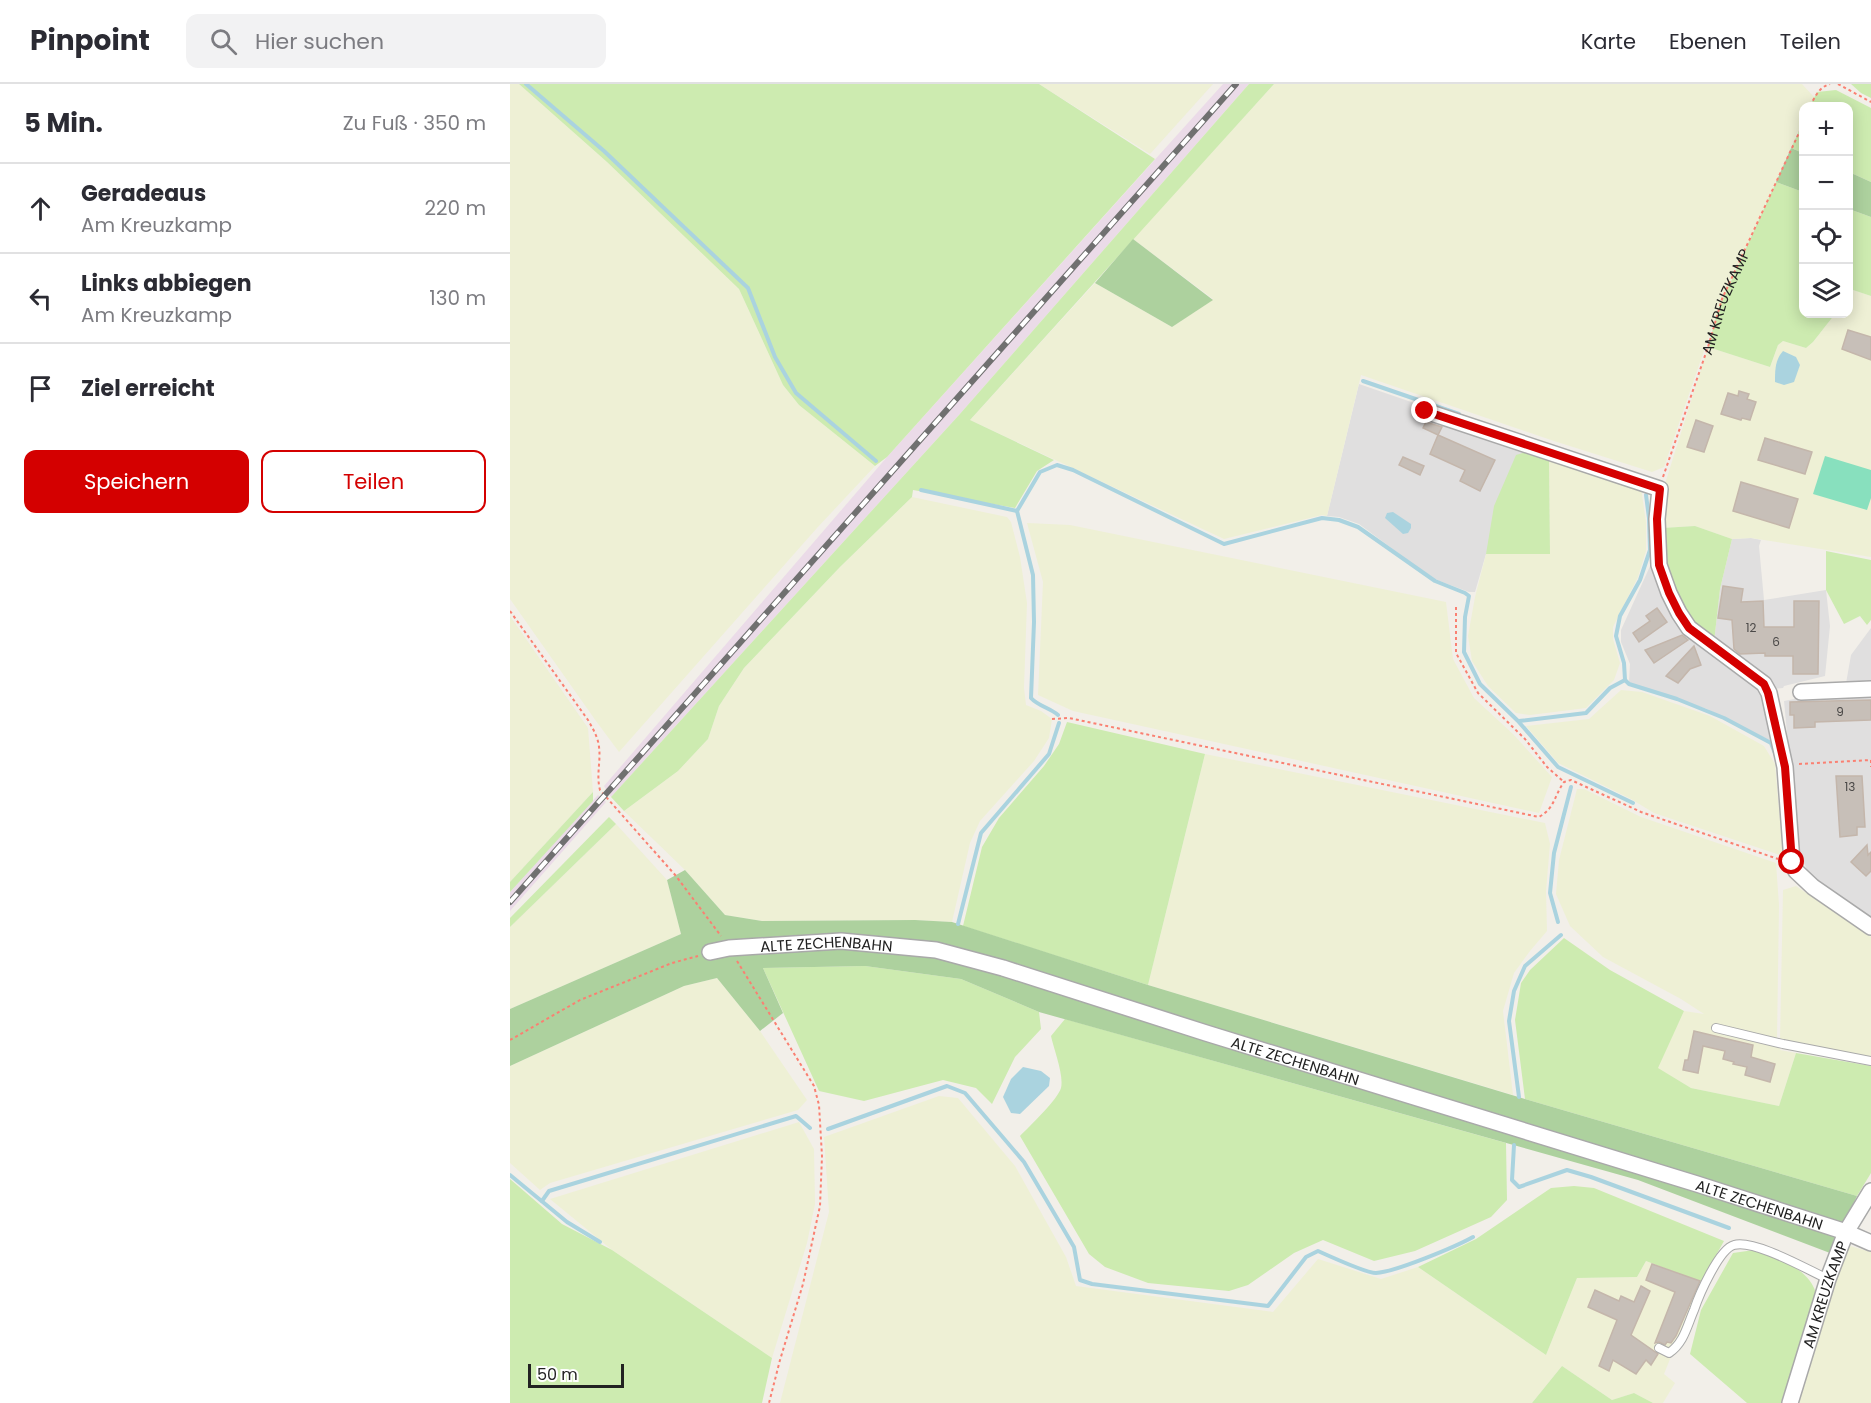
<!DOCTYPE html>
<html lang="de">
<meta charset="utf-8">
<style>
:root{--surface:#fff;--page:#f2f2f3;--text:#2b2b33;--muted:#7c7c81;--line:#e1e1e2;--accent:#d40000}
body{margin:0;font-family:Poppins,sans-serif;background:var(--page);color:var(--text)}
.controls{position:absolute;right:18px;top:18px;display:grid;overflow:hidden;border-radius:12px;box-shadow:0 3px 15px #0003}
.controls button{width:54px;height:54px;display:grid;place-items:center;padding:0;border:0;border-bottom:2px solid var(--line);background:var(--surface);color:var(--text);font:30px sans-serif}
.scale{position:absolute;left:18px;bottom:15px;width:96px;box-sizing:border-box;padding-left:6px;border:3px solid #222;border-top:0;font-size:16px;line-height:21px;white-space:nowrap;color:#222;-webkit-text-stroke:4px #fff;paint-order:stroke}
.stop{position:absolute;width:18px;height:18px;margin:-14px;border:4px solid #d40000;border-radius:50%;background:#fff}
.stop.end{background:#d40000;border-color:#fff;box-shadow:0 2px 6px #0008}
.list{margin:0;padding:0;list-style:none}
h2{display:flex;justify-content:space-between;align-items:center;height:78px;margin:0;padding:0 24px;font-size:26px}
h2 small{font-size:20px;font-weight:400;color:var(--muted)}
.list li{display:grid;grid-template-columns:39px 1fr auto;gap:18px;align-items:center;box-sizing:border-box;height:90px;padding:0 24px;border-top:2px solid var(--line)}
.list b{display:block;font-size:22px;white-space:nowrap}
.list p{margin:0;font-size:20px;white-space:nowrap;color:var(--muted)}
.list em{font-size:20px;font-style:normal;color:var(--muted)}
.actions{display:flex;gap:12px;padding:18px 24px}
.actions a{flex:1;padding:14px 0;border:2px solid var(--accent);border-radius:12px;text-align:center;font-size:21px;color:var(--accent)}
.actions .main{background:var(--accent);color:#fff}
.icon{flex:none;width:33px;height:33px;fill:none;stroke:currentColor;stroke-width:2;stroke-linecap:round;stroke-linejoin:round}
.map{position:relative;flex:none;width:1361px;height:1319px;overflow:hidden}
header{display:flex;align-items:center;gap:36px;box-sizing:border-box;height:84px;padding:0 30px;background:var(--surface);border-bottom:2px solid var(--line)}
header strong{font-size:28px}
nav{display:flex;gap:33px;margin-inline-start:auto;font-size:21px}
.search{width:420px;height:54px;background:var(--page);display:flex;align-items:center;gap:15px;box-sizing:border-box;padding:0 21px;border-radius:12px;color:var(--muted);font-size:22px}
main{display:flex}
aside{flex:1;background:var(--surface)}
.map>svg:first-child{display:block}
.residential{fill:#e0dfdf}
.industrial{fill:#ebdbe8}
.farmland{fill:#eef0d5}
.grass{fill:#cdebb0}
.forest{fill:#add19e}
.pitch{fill:#88e0be}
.water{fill:#aad3df}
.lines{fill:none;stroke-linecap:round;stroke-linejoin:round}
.stream{stroke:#aad3df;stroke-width:4}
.building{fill:#c7bfb8;stroke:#c4b6ab;stroke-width:1.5}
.service-casing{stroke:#a9a9a9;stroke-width:10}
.minor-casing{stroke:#a9a9a9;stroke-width:18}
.path{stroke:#fa8072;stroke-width:2;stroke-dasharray:3 3;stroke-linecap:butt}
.service{stroke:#fff;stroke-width:8}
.minor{stroke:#fff;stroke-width:15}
.rail-casing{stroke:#707070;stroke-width:6}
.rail{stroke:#fff;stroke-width:4;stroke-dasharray:11;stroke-linecap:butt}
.route{stroke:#d40000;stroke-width:8}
.labels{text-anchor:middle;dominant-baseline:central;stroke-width:6;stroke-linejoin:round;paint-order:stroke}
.number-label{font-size:12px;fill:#4b4948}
.street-label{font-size:15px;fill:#222;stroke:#fff}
</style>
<header>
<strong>Pinpoint</strong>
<div class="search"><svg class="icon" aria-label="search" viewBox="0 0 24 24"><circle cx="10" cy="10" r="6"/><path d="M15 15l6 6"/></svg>Hier suchen</div>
<nav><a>Karte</a><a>Ebenen</a><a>Teilen</a></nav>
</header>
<main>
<aside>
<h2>5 Min.<small>Zu Fuß · 350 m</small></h2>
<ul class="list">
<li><svg class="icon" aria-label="ahead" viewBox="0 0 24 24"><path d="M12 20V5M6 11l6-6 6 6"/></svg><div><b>Geradeaus</b><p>Am Kreuzkamp</p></div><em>220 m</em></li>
<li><svg class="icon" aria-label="left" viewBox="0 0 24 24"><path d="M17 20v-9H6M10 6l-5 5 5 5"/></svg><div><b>Links abbiegen</b><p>Am Kreuzkamp</p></div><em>130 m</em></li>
<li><svg class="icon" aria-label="arrive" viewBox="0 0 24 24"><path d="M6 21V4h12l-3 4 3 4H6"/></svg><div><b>Ziel erreicht</b></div></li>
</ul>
<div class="actions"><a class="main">Speichern</a><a>Teilen</a></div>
</aside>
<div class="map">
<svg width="1361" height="1319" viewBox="0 0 1361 1319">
<rect width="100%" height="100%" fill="#f2efe9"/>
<g class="residential">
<path d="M 849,300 L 1041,366 L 976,470 L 965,508 L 959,508 L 927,496 L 903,480 L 849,440 L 829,433 L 817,432 Z"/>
<path d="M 1241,454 L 1251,456 L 1249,462 L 1254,516 L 1316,506 L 1320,542 L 1315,592 L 1274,602 L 1273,604 L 1249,606 L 1253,611 L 1263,658 L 1197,625 L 1119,599 L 1120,580 L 1111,558 L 1111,546 L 1141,480 L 1168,534 L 1204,558 L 1210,505 L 1222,455 Z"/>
<path d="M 1361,544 L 1361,835 L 1335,819 L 1299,790 L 1288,766 L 1274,617 L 1335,605 L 1341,571 Z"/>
</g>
<g class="industrial">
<path d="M 713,0 L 739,0 L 449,331 L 101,713 L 94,702 L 377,373 Z"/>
<path d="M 88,711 L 96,718 L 0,827 L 0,808 Z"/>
</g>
<g class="farmland">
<path d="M 0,0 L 9,0 L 97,78 L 229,205 L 273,301 L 289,321 L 365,382 L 307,444 L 109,668 L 86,637 L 0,515 Z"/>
<path d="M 529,0 L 703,0 L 640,70 Z"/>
<path d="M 764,0 L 1292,0 L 1304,13 L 1299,22 L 1294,22 L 1293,36 L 1208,226 L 1154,383 L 1142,388 L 1044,357 L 851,291 L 817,432 L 812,431 L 714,455 L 460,336 L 585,199 L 662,243 L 703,215 L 623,155 Z"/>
<path d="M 1340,205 L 1361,212 L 1361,473 L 1241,454 L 1222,455 L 1185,442 L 1152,444 L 1153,406 L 1198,263 L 1260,283 L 1268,261 L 1273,257 L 1296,264 L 1303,258 L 1325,230 L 1338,230 Z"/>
<path d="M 1039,373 L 1131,404 L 1136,438 L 1136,467 L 1128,493 L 1103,543 L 1103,555 L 1110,579 L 1104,596 L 1076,624 L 1020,631 L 1006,629 L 978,602 L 962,577 L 958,552 L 965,513 L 976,470 L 1040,470 Z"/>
<path d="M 402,413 L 497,433 L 501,438 L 510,473 L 517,519 L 514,604 L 516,621 L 531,627 L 542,635 L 539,654 L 524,677 L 470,737 L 460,759 L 442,838 L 405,836 L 252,837 L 215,831 L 175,786 L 114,727 L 168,687 L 198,655 L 209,622 L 234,584 L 330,483 Z"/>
<path d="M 517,439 L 560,441 L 936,518 L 943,575 L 964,614 L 1003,650 L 1042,693 L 1029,729 L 563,627 L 528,611 L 533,498 Z"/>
<path d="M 0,532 L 78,644 L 83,708 L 0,798 Z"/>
<path d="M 1111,606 L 1132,608 L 1200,632 L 1254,662 L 1265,680 L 1273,772 L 1144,729 L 1121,715 L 1048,679 L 1016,642 L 1079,635 Z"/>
<path d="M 695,670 L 1035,739 L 1040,760 L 1036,807 L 1037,847 L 1020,867 L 1004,889 L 993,927 L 1003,1011 L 638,901 Z"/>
<path d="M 1067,705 L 1074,705 L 1131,733 L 1266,779 L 1269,821 L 1267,955 L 1270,956 L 1273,806 L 1286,802 L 1361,853 L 1361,973 L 1270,957 L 1270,966 L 1286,969 L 1269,1022 L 1181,1004 L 1147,984 L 1174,927 L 1194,930 L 1171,915 L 1093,873 L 1060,842 L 1046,810 L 1049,776 Z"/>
<path d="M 106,740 L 157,796 L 171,850 L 0,925 L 0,843 Z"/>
<path d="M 207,894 L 250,947 L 297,1016 L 288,1026 L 40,1099 L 30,1106 L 0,1079 L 0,982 L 174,902 Z"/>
<path d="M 429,1012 L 448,1014 L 505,1082 L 556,1173 L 566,1202 L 763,1228 L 808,1175 L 871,1195 L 908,1183 L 1036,1271 L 1067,1194 L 1127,1193 L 1136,1177 L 1191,1198 L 1154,1290 L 1165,1299 L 1153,1319 L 1143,1319 L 1124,1309 L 1102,1316 L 1052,1282 L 1022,1319 L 270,1319 L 319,1128 L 314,1053 Z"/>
<path d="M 289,1038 L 304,1065 L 305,1120 L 297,1159 L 262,1274 L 102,1166 L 40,1115 Z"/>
<path d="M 1340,1162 L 1361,1168 L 1361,1319 L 1286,1319 L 1335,1164 Z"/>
</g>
<g class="grass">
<path d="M 9,0 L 529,0 L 645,75 L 377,373 L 365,382 L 289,321 L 273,301 L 229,205 L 97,78 Z"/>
<path d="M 739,0 L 764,0 L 460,336 L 544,376 L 527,387 L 505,424 L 403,406 L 402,413 L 330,483 L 234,584 L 209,622 L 198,655 L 168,687 L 114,727 L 101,713 L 449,331 Z"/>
<path d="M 1341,0 L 1361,0 L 1361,14 L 1351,9 Z"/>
<path d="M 1326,6 L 1361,24 L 1361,98 L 1339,88 L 1338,22 L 1300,22 L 1307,8 Z"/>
<path d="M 1293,38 L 1293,69 L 1281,64 Z"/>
<path d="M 1266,98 L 1293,108 L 1294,230 L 1325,230 L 1303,258 L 1296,264 L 1273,257 L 1268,261 L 1260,283 L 1198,263 L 1208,226 Z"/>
<path d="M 1339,125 L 1361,133 L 1361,212 L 1340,205 L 1339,207 Z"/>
<path d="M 1019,367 L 1039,373 L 1040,470 L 976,470 L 984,422 L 1006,371 Z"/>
<path d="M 1185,442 L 1222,455 L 1210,505 L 1204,558 L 1193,550 L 1175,528 L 1156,488 L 1152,444 Z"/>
<path d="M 1316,467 L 1361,476 L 1361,536 L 1357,541 L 1350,532 L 1334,540 L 1316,506 Z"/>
<path d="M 557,638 L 695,670 L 638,901 L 453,842 L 472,763 L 489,734 L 534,682 L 549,660 Z"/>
<path d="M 83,708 L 83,717 L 0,808 L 0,798 Z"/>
<path d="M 99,733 L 106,740 L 0,843 L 0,834 Z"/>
<path d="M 1054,854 L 1100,886 L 1174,927 L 1148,984 L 1181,1004 L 1269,1022 L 1286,969 L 1361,982 L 1361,1089 L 1347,1112 L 1015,1015 L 1005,936 L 1011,899 L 1020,886 Z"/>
<path d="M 355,882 L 451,895 L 529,928 L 531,945 L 505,973 L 482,1020 L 466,1004 L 433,996 L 354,1017 L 309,1007 L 253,884 Z"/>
<path d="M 555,935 L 996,1059 L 997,1116 L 981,1133 L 905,1167 L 864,1177 L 813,1156 L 784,1169 L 738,1201 L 719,1207 L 638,1199 L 595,1183 L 579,1170 L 510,1052 C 519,1043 548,1015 551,1004 C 554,991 544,966 541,952 Z"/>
<path d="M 0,1095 L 52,1140 L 102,1166 L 262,1274 L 252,1319 L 0,1319 Z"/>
<path d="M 1064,1102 L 1084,1104 L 1214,1157 L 1191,1198 L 1136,1177 L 1127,1193 L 1067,1194 L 1036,1271 L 908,1183 L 966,1155 L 1041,1104 Z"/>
<path d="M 1244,1166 C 1269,1177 1299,1182 1307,1212 L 1271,1319 L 1237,1319 L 1180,1270 L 1191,1226 L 1223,1169 Z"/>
<path d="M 1052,1282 L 1102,1316 L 1124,1309 L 1143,1319 L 1022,1319 Z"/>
</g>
<g class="forest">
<path d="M 1281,64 L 1293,69 L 1293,108 L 1266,98 Z"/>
<path d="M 1339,88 L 1361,98 L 1361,133 L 1339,125 Z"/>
<path d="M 623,155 L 703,216 L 662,243 L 585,199 Z"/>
<path d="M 175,786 L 215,831 L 252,837 L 405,836 L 442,838 L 638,901 L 1015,1015 L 1347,1112 L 1320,1169 L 1128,1096 L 529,928 L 451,895 L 355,882 L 253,884 L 273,929 L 250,947 L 207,894 L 174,902 L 0,982 L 0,925 L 171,850 L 157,796 Z"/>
</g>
<path class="pitch" d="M 1315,372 L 1361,386 L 1361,414 L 1357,426 L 1303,410 Z"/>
<g class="water">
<path d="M 1273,267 L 1286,273 L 1290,281 L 1284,298 L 1274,301 L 1265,298 C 1265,286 1265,276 1273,267 Z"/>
<path d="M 883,428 L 901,440 L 901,444 L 898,449 L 893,450 L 875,434 L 877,429 Z"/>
<path d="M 513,983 L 531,987 L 540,994 L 539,1002 L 510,1030 L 501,1029 L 493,1013 L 501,995 Z"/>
</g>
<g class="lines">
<g class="stream">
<path d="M 16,0 L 94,67 L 238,204 L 265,273 L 286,309 L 366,377"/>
<path d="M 853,297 L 949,330"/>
<path d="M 411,406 L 507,427 L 523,491 L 524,538 L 521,614 C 528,622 540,624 548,631"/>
<path d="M 1136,411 L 1139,434 L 1140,466 L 1130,496 L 1110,532 L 1106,552 L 1114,579 L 1115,596 L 1119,600 L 1167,615 L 1214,634 L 1261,659 L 1266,672"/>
<path d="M 507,427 L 530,388 L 547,381 L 563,386 L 714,460 L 812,434 L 829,436 L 848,443 L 925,497 L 955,509 L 959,512 L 955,533 L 954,568 L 970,600 L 1008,637 L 1048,683 L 1123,719"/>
<path d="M 1009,637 L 1076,629 L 1100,604 L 1115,596"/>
<path d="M 1048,838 L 1040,809 L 1044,769 L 1061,703"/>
<path d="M 448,840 L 471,749 L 539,670 L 549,639"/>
<path d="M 1009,1013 L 999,937 L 1004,907 L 1015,882 L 1051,851"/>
<path d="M 318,1045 L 437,1002 L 455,1009 L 514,1078 L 564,1163 L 570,1196 L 582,1200 L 758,1222 L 796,1173 L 808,1167 C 819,1172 857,1189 866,1189 C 885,1188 945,1163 963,1153"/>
<path d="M 1004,1061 L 1002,1096 L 1009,1103 L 1057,1086 L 1081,1093 L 1219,1144"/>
<path d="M 0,1091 L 57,1138 L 90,1158"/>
<path d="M 32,1117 L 39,1107 L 286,1032 L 300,1044"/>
</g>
</g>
<g class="building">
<path d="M 1338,246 L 1361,253 L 1361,276 L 1332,265 Z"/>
<path d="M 1229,307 L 1239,310 L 1237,315 L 1246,318 L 1240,336 L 1232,334 L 1231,336 L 1211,330 L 1218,309 L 1228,312 Z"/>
<path d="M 1186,336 L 1203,342 L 1194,368 L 1177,363 Z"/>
<path d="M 916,338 L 932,343 L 928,351 L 913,344 Z"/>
<path d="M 928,351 L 985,376 L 970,407 L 950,397 L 955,386 L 920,370 Z"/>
<path d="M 1255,354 L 1302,368 L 1295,390 L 1248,376 Z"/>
<path d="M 893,373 L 914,382 L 910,391 L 889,381 Z"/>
<path d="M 1231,398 L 1288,415 L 1279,444 L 1223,427 Z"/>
<path d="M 1213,502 L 1233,505 L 1231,518 L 1253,517 L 1254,543 L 1284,543 L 1284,517 L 1309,517 L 1308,590 L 1283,590 L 1283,572 L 1255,572 L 1255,569 L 1230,570 L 1224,565 L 1222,536 L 1208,534 Z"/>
<path d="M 1147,524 L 1157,538 L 1129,558 L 1123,549 L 1140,537 L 1136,532 Z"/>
<path d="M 1172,551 L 1178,556 L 1144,579 L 1135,566 Z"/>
<path d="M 1184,562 L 1191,581 L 1180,585 L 1168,599 L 1156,592 Z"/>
<path d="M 1361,616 L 1361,636 L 1305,638 L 1305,643 L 1284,644 L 1284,631 L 1280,631 L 1280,618 Z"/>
<path d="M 1326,692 L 1352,692 L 1355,743 L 1347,743 L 1347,751 L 1330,753 Z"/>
<path d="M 1357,761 L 1358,771 L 1361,768 L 1361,787 L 1356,792 L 1341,778 Z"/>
<path d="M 1184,947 L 1243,961 L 1241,973 L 1265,980 L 1260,998 L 1235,991 L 1237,983 L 1223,980 L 1224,978 L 1213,975 L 1215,967 L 1193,962 L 1188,989 L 1173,986 L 1175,976 L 1178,976 Z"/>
<path d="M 1142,1180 L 1190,1197 L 1166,1252 L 1161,1259 L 1157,1258 L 1155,1261 L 1149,1258 L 1145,1259 L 1165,1208 L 1136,1196 Z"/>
<path d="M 1131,1202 L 1140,1207 L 1121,1251 L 1148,1270 L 1141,1281 L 1136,1276 L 1126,1290 L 1103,1276 L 1099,1287 L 1089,1282 L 1107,1236 L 1078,1223 L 1085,1206 L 1109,1217 L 1111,1212 L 1124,1218 Z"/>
</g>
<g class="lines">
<defs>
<g id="service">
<path d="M 1206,944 L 1273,960 L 1361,977"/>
<path d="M 1149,1264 L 1159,1269 C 1174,1259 1177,1242 1184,1226 C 1189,1211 1209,1165 1224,1161 C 1244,1155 1298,1186 1318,1195"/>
</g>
<g id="minor">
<path d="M 915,327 L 1150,405 L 1147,435 L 1149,481 L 1159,509 L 1169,529 L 1179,544 L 1254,600 L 1259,609 L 1275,683 L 1282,778 L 1286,787 L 1303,803 L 1361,843"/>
<path d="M 1291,608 L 1361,605"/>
<path id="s2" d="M 200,868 L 219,864 L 331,857 L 426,866 L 493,884 L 696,949 L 1187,1100 L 1336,1148 L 1361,1159"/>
<path id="s3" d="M 1280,1319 L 1318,1195 L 1336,1148 L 1361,1107"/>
</g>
</defs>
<use href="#service" class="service-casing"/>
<use href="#minor" class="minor-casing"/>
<g class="path">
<path d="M 1328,0 L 1361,18"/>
<path d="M 1300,22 C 1305,13 1309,3 1320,0"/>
<path id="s1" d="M 1153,393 L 1198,263 L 1212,215 L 1294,38"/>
<path d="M 946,523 L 946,569 L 968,609 L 1015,655 L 1037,683 L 1054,698"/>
<path d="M 0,527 L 78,636 C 83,645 88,653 89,663 C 91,677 86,691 90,706 L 166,792 L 211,852"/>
<path d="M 542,635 L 559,634 L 1029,733 C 1045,724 1044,712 1054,698 L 1061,696 L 1131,728 L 1268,775"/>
<path d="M 1361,676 L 1361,683"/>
<path d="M 1289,680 L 1361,676"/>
<path d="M 227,877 L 304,1002 L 309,1021 L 312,1072 L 310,1122 L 293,1200 L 270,1276 L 259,1319"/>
<path d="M 0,956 L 70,916 L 162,879 L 188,872"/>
</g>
<use href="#service" class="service"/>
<use href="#minor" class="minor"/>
<defs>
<path id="rail" d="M 0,818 L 726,0"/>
</defs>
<use href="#rail" class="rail-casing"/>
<use href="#rail" class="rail"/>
</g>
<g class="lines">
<path class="route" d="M 915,327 L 1150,405 L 1147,435 L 1149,481 L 1159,509 L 1169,529 L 1179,544 L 1254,600 L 1258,609 L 1275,683 L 1282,778"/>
</g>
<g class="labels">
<g class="number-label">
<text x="1241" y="543">12</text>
<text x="1266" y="557">6</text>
<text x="1330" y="627">9</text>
<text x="1340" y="702">13</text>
</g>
<g class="street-label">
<text stroke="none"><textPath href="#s1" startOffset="186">AM KREUZKAMP</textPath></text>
<text stroke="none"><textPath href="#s2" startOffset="117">ALTE ZECHENBAHN</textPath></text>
<text stroke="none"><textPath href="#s2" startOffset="603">ALTE ZECHENBAHN</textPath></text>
<text stroke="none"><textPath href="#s2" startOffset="1089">ALTE ZECHENBAHN</textPath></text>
<text stroke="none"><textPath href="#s3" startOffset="114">AM KREUZKAMP</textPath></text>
</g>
</g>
</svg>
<div class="controls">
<button>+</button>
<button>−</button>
<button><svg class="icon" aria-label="locate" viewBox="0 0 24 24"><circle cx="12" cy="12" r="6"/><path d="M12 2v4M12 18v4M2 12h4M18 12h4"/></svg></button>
<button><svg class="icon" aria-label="layers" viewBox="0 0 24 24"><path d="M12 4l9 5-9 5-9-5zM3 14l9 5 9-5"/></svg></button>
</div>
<div class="scale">50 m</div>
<div class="stop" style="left:1282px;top:778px"></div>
<div class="stop end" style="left:915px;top:327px"></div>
</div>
</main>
